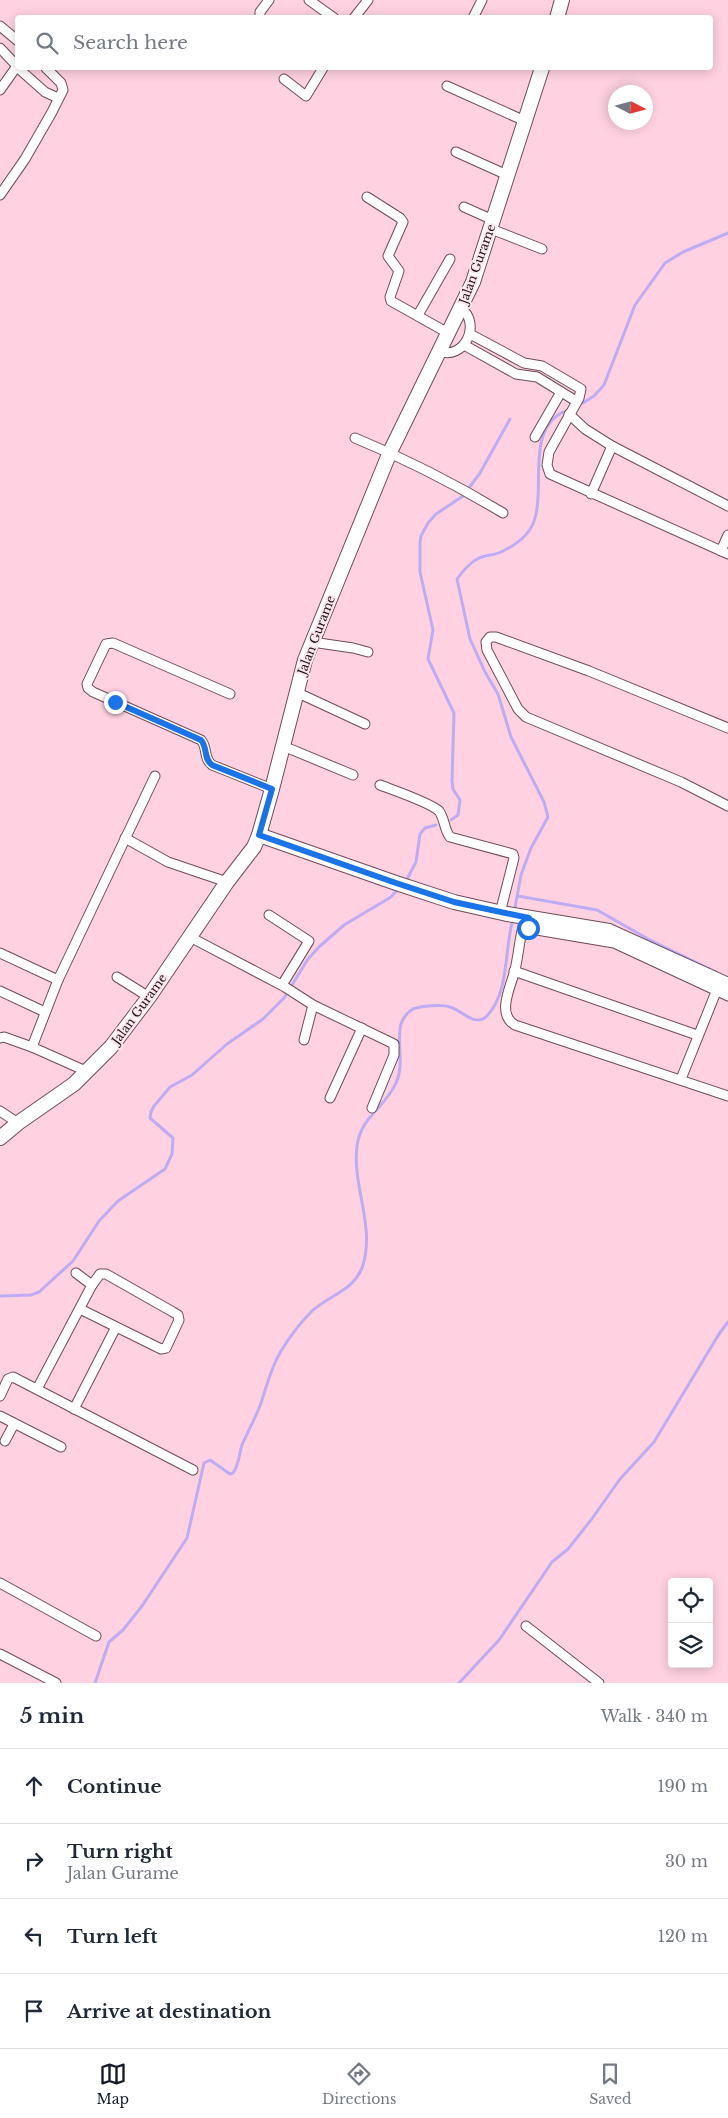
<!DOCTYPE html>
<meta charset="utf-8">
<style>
:root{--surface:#fff;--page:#f6f6f7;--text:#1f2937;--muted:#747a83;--line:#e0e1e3;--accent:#111827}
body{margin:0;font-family:"Libre Baskerville",serif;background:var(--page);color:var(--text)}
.controls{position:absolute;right:15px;bottom:15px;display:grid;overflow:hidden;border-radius:5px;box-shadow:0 2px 12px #0003}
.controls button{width:45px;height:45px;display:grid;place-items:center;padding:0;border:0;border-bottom:1px solid var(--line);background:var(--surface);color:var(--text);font:25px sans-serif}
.compass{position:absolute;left:608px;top:85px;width:45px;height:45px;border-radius:50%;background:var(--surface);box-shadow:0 2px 12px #0003;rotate:96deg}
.stop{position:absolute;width:15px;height:15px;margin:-11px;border:4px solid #1a73e8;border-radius:50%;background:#fff}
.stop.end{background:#1a73e8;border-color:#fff;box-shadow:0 1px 5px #0008}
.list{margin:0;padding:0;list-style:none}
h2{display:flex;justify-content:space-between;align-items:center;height:65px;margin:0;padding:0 20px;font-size:21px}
h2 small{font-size:16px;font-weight:400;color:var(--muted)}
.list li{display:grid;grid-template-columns:32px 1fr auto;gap:15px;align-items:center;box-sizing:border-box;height:75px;padding:0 20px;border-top:1px solid var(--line)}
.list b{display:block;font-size:19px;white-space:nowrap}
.list p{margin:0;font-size:16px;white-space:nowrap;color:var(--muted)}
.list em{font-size:16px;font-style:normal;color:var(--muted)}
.icon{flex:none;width:28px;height:28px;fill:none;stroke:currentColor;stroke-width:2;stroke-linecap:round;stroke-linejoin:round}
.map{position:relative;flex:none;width:728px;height:1683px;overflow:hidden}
.search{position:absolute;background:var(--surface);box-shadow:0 2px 12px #0003;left:15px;right:15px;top:15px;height:55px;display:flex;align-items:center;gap:12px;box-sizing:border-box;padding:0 18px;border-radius:5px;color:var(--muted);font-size:19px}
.sheet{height:365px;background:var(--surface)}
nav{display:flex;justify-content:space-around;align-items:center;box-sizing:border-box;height:70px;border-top:1px solid var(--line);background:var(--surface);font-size:14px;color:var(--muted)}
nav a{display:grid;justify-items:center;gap:2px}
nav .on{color:var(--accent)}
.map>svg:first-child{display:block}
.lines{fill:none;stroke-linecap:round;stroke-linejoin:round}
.stream{stroke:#beacf3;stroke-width:3}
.street-casing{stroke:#714a59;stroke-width:11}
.secondary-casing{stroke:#714a59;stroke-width:16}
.street{stroke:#fff;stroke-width:9}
.secondary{stroke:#fff;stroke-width:14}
.route{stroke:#1a73e8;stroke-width:6}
.labels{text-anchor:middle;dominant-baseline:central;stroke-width:4;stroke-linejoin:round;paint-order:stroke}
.street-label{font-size:12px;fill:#1e0f15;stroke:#fae7ed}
</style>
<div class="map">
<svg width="728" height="1683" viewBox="0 0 728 1683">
<rect width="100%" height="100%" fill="#ffd1e1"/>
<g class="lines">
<g class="stream">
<path d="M 583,403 L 594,396 L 604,385 L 635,305 L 665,263 L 683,252 L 728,233"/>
<path d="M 451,820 L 458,815 L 460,800 L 453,789 L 452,781 L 454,713 L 428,659 L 433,630 L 420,572 L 420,543 L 421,536 L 428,523 L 436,514 L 463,496 L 480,473 L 510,419"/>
<path d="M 406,881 L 416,862 L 420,834 L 425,828 L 436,825"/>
<path d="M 518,896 L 597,910 L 650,940 L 716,972"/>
<path d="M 514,913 L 521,875 L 531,848 L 548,817 L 544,802 L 511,737 L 498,694 L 485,672 L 470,639 L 457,579 C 462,572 471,562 479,558 C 486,555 495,555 501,552 C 516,545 531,534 535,518 C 545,487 526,431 563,412"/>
<path d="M 0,1296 L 31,1295 L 39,1292 L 73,1261 L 99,1221 L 118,1201 L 165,1169 L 172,1154 L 173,1138 L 150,1118 L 151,1112 L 154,1106 L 170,1087 L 192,1075 L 227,1044 L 263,1019 L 284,998 L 308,959 L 319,947 L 344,925 L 391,897 L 398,889"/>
<path d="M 95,1683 L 109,1642 L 123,1630 L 142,1606 L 187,1538 L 204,1463 L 210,1460 L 230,1474 L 233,1473 C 239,1465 239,1454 242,1445 C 248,1431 256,1417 261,1403 C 267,1385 271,1367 281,1351 C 289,1338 300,1323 311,1312 C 328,1295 355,1291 363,1265 C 375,1225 352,1186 357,1146 C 361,1116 385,1108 396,1083 C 405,1064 396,1043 401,1024 C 403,1018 408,1012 413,1009 C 421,1006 442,1004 450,1007 C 462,1010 475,1028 487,1016 C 510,991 504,949 513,919"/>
<path d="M 459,1683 L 499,1640 L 552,1562 L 568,1549 L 591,1520 L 620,1479 L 654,1442 L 719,1334 L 728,1322"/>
</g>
<defs>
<g id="street">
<path d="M 309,0 L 334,18"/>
<path d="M 260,18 L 260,12 L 269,0"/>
<path d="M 354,18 L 368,0"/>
<path d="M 473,18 L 482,0"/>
<path d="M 0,26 L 18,41"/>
<path d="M 0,48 L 18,67"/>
<path d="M 18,68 L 45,92 L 58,98"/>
<path d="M 284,79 L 306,96 L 323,68"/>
<path d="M 447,86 L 525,121"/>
<path d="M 0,90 L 17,66"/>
<path d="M 456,152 L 507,175"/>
<path d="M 0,195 L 25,159 L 52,112 L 63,90 L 61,83 L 46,68"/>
<path d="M 367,197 L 400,218 L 403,222 L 388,256 L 399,271 L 390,297 L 391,301 L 448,333"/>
<path d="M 464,207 L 493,220"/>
<path d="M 491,229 L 542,249"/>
<path d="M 418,315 L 450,259"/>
<path d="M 470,334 L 524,363 L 542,366 L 581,389 L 579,398 L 549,452 L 547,465 L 550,474 L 728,554"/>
<path d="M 464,345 L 516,374 L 537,377 L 576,401"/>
<path d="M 439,351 C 464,361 482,324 461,308"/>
<path d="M 569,414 L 585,429 L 612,446 L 728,506"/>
<path d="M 535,437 L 561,392"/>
<path d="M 355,438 C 406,459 455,484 503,513"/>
<path d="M 591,494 L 612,446"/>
<path d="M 721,551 L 728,535"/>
<path d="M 312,642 L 353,648 L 368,652"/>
<path d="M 296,692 L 365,724"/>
<path d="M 230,694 L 113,643 L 106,644 L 87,684 L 88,688 L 93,692 L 201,740 C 208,748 203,758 212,765 L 272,789"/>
<path d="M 728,728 L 589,671 L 496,637 L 490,637 L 486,642 L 487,650 L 518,709 L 526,717 L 681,782 L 728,806"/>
<path d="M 283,746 L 353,775"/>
<path d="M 380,785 C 393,790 431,803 439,811 C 445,819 444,830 450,837 L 513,854 L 514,858 L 500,913"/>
<path d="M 125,838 L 168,862 L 227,882"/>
<path d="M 269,915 L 309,941 L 282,985"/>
<path d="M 190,937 L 285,987 L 313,1005 L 394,1044 L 394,1055 L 372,1108"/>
<path d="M 0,953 L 58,980"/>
<path d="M 514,971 L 697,1035"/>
<path d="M 117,977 L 149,997"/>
<path d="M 0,991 L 45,1012"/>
<path d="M 728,996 L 614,943 L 525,928 L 522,931 C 519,944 518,957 515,970 C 511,986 496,1014 515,1025 L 728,1096"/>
<path d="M 0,1038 L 4,1037 L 32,1047 L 88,1072"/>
<path d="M 304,1040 L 313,1005"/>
<path d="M 32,1047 L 58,980 L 155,776"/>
<path d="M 681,1079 L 718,987"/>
<path d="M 330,1098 L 362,1028"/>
<path d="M 0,1111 L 18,1123"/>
<path d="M 76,1273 L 92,1285"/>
<path d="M 37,1389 L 92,1285 L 100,1274 L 106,1274 L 173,1312 L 178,1315 L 179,1320 L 166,1348 L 161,1349 L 80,1309"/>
<path d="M 0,1396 L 8,1379 L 13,1377 L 193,1470"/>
<path d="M 74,1409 L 116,1327"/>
<path d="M 0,1416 L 61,1447"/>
<path d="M 5,1441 L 14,1424"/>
<path d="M 0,1583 L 96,1636"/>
<path d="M 526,1626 L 599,1683"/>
<path d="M 0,1654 L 56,1683"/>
</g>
<g id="secondary">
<path d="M 557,18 L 562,0"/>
<path d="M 259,835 L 396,883 L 454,902 L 507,914 L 609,931 L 728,985"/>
<path d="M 0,1138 L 18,1123 L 74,1084 L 111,1047 L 149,997 L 227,882 L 254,847 L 259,835 L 272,789 L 305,660 L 390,452 L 473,282 L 542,68"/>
</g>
</defs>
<use href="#street" class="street-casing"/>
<use href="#secondary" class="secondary-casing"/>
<use href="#street" class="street"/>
<use href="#secondary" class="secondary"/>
</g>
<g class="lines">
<path class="route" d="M 115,702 L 201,740 C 208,748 203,758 212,765 L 272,789 L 259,835 L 396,883 L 454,902 L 529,918 L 528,928"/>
</g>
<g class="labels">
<g class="street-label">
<text transform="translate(477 264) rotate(-70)">Jalan Gurame</text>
<text transform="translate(316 635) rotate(-69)">Jalan Gurame</text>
<text transform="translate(139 1009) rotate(-54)">Jalan Gurame</text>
</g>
</g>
</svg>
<div class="controls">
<button><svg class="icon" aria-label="locate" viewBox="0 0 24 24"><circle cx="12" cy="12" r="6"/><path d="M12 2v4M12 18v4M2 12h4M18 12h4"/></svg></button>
<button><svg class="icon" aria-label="layers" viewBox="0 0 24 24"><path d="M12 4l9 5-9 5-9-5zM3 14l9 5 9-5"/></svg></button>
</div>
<svg class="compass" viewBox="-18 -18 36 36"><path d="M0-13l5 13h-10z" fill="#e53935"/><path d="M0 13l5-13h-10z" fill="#747a83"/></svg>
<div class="stop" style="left:528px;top:928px"></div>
<div class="stop end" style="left:115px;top:702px"></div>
<div class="search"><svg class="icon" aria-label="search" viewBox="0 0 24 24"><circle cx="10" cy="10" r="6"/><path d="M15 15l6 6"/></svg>Search here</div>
</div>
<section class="sheet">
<h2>5 min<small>Walk · 340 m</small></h2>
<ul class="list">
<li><svg class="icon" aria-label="ahead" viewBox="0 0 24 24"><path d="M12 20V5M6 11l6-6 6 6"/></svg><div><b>Continue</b></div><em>190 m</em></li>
<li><svg class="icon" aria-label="right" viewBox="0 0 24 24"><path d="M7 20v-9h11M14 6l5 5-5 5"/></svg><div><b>Turn right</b><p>Jalan Gurame</p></div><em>30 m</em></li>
<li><svg class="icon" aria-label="left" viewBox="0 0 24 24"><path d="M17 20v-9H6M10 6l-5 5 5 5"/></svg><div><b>Turn left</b></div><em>120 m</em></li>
<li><svg class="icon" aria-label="arrive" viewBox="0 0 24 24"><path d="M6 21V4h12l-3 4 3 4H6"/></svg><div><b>Arrive at destination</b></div></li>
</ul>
</section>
<nav>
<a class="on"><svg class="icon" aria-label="map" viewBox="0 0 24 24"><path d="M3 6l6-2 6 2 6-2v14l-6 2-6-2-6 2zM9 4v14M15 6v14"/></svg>Map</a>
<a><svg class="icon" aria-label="directions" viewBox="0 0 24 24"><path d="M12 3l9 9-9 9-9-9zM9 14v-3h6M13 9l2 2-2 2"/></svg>Directions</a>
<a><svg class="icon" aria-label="saved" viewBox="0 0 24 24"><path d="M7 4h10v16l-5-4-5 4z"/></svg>Saved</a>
</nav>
